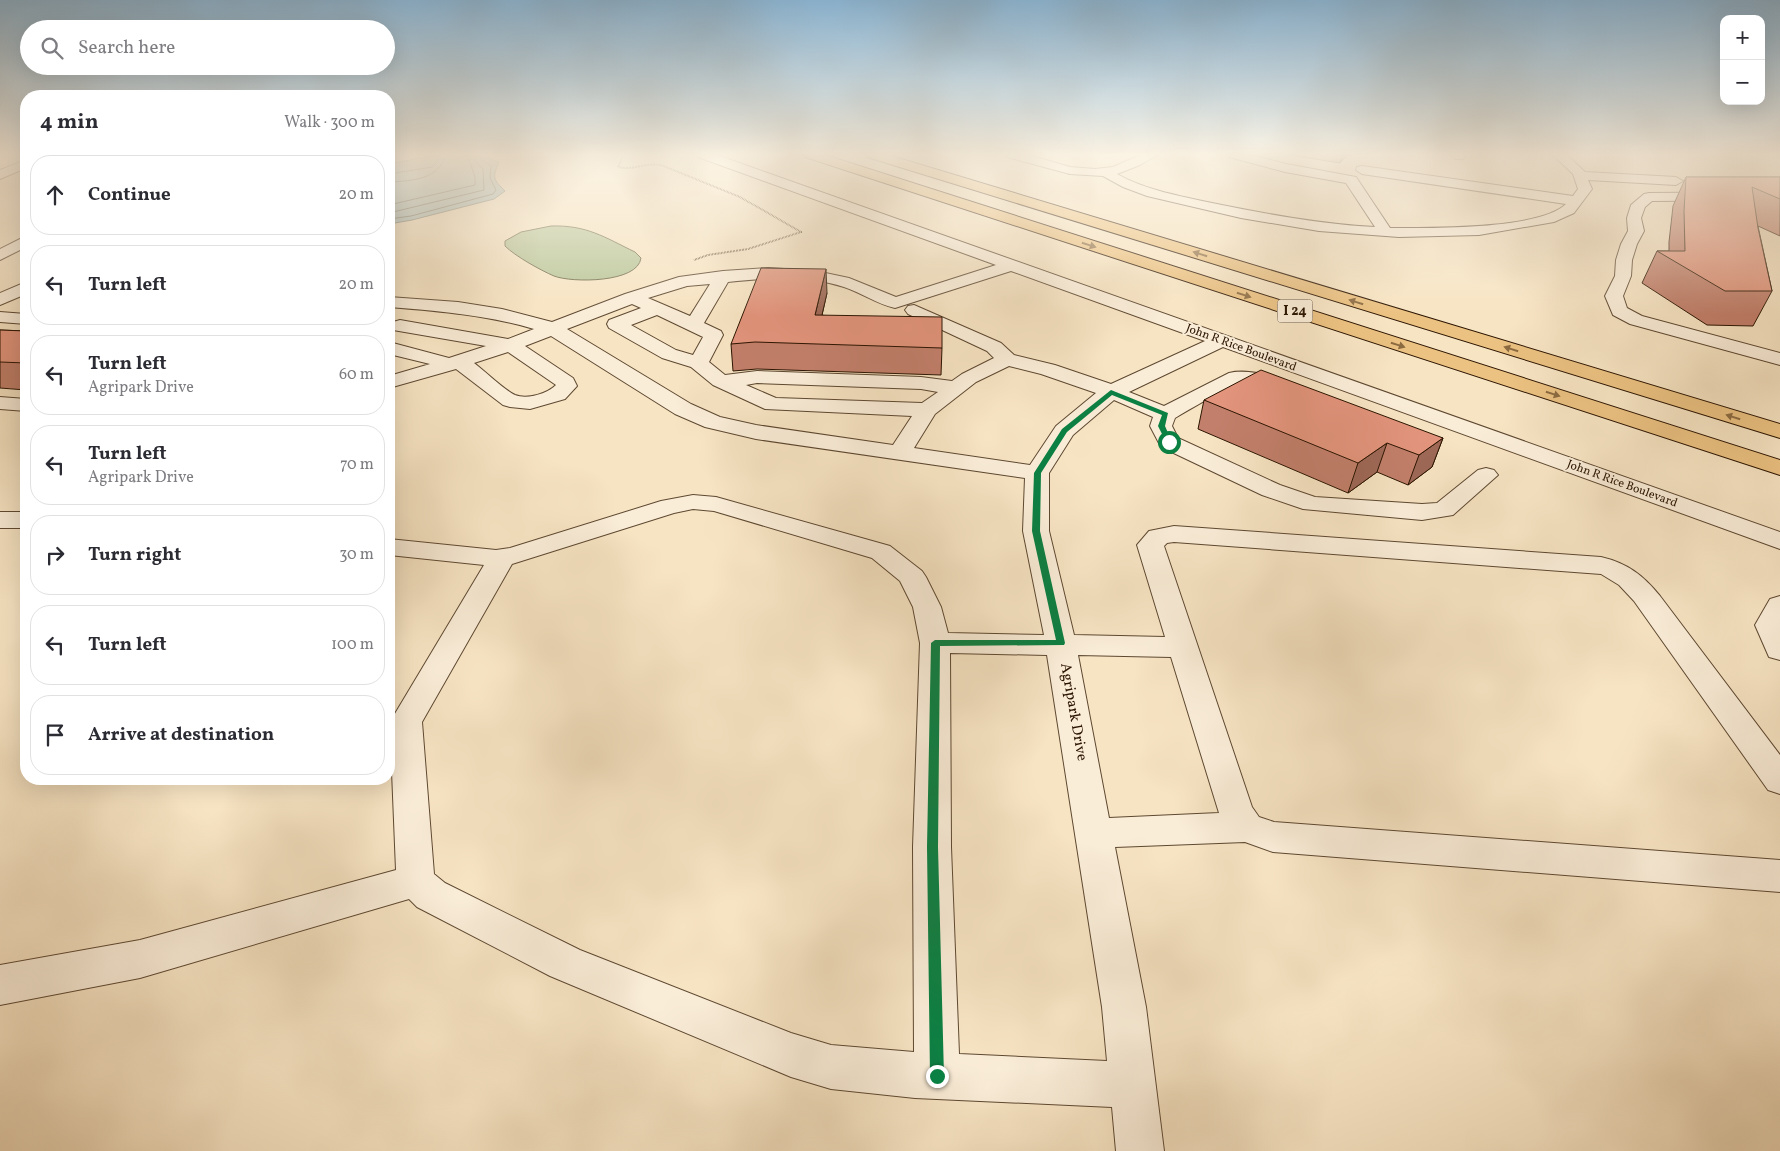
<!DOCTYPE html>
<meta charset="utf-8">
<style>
:root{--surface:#fff;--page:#f2f2f3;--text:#2b2b33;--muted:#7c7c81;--line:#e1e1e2}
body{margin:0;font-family:Vollkorn,serif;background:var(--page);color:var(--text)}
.controls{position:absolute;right:15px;top:15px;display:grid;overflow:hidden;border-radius:10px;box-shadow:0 5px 20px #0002}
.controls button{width:45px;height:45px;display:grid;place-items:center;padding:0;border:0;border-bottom:1px solid var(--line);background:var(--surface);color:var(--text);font:25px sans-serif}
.stop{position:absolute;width:15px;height:15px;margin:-11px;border:4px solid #0b8043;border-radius:50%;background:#fff}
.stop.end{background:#0b8043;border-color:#fff;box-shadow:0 1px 5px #0008}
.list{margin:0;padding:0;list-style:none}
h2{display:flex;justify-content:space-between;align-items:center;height:65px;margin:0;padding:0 20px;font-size:21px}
h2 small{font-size:16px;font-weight:400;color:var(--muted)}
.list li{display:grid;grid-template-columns:32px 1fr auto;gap:15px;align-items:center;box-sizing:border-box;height:80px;margin:0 10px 10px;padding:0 10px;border:1px solid var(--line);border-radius:20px}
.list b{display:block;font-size:19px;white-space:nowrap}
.list p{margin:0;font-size:16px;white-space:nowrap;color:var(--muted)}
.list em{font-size:16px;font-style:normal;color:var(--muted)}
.icon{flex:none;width:28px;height:28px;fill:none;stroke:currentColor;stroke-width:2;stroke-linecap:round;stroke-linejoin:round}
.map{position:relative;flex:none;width:1780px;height:1151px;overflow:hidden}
.search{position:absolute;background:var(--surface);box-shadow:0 5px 20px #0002;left:20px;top:20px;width:375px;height:55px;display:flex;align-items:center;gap:12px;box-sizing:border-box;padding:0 18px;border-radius:28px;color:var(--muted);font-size:19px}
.panel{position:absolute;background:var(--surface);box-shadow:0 5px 20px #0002;left:20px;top:90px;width:375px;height:695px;border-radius:20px}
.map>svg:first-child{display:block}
.green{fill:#b8c598;stroke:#726c4c}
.water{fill:#a1bcbe;stroke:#727972}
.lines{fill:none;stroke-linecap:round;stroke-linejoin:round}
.shore{stroke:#66685f;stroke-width:1}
.minor-casing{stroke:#5e4831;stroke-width:2}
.highway-casing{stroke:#2b1400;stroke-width:2}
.path{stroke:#2b1400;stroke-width:2;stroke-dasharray:0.5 1;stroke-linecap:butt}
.minor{fill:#faedd8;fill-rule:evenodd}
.highway{fill:#ecc282;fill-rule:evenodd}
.wall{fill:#c27f6b;stroke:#2b1400}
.shaded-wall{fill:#9e6857;stroke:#2b1400}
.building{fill:#e2947c;stroke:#2b1400}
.oneway{fill:#8c6b41}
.route{fill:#0b8043}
.labels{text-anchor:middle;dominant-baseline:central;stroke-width:4;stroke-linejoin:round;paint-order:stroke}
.far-street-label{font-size:12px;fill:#2b1400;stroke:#faedd8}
.shield{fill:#faedd8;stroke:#695541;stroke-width:1}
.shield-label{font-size:14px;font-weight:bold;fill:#2b1400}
.street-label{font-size:15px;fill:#2b1400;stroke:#faedd8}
</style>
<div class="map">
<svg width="1780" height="1151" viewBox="0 0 1780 1151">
<rect width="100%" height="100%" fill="#f7e4c3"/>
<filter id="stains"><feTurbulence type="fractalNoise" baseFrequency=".004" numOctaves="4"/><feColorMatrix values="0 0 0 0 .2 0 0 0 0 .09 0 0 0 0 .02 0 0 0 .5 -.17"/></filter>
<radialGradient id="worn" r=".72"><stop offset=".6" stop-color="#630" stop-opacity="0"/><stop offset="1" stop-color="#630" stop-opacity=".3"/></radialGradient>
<path class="green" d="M 551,226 C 587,225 604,237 635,252 L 641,258 C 638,283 572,283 554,276 C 540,270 515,256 505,246 L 505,241 L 521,232 Z"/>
<path class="water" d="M 459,155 L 484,156 L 499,162 C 492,178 493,179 505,191 L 494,199 L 412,220 L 389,224 L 389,164 L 430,156 Z"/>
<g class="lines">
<g class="shore">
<path d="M 389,174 L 432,167 L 437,162 L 439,154"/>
<path d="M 389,182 C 411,181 440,180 446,154"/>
<path d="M 389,205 L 475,185 L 475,177 L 467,154"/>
<path d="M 389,213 L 484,190 L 483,169 L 476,162 L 474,154"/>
<path d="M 389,219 L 411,216 L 493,194 L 496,190 L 490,178 L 491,165 L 482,160 L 480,154"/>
</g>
<defs>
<g id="minor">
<path d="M 696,154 L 714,154 L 1780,532 L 1780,549 L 1223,347 L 1129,392 L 1164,406 L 1229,373 C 1245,369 1283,375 1292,389 L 1289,393 C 1272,398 1258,381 1241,383 C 1230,385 1187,411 1175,418 L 1172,426 L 1178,438 L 1280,485 L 1315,497 L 1422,504 L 1437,503 L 1478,470 L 1486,468 L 1494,470 L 1498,475 L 1453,515 L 1422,520 L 1303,509 L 1262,495 L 1161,447 L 1150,426 L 1153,417 L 1114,400 L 1073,435 L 1049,473 L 1049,531 L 1074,635 L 1165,637 L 1137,545 L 1149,531 L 1174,526 L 1601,557 C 1627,563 1643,575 1660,596 L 1780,755 L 1780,794 L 1768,790 L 1634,601 L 1619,585 L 1601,574 L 1174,542 L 1167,543 L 1164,546 L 1252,807 L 1259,817 L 1274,822 L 1780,860 L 1780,892 L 1273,852 L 1245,842 L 1115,847 L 1146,1007 L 1164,1151 L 1116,1151 L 1112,1107 L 915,1098 L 831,1089 L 791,1077 L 550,976 L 417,907 L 409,899 L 140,978 L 0,1005 L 0,965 L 140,940 L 396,870 L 390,722 L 484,565 L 389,555 L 389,539 L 496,550 L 510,548 L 661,501 L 693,495 L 716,497 L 890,546 L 922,571 L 926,577 L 941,607 L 948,633 L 1044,635 L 1023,531 L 1025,478 L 756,439 L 705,427 L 675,414 L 551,336 L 525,346 L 573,378 L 577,386 L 565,399 L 530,409 L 510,407 L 503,405 L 456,369 L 389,388 L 389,376 L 430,364 L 389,354 L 389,342 L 449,358 L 486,346 L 393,330 L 391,326 L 393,322 L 400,320 L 508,339 L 534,329 C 486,315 439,311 389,307 L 389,297 L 458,302 L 502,309 L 552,322 L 625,294 L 679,277 L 723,271 L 768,268 L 816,271 L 849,278 L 896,297 L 996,265 L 698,157 ZM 1011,271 L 1205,341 L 1111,384 L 1055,365 L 1014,355 L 1001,343 L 914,305 L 908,306 L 905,310 L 908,314 L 987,351 L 994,358 L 962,374 L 952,381 L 921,377 L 757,371 L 725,375 L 709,362 L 723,335 L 721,331 L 704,323 L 728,282 C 766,278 808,275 844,287 C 862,293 877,304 895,308 ZM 710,284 L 690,316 L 648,298 L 687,286 ZM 632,304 L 641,308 L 609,320 L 607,324 L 609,328 L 662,358 L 691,367 L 713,385 L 765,409 L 912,416 L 893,445 L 756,425 L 720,417 L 691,404 L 567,329 ZM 657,315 L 703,337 L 693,355 L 676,350 L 631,325 ZM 508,352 L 556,385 C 548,393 528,400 515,395 C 504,390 485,371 474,363 ZM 1009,366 L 1041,374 L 1096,393 L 1056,426 L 1030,465 L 914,448 L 935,414 L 976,382 ZM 757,383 L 921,389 L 938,392 L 922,403 L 776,398 L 746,385 ZM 693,509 L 714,511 L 872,558 L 900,581 L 913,607 L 920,643 L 913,847 L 914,1052 L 831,1045 L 791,1033 L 580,950 L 445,883 L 434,874 L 422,722 L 512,564 L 674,513 ZM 950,653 L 1047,655 L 1102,1007 L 1107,1061 L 959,1054 L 951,847 ZM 1078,655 L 1171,657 L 1219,813 L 1109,818 Z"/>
<path d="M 1005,154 L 1025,154 L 1070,167 L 1095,169 L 1113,167 L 1143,154 L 1159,154 L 1140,165 L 1117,174 C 1145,190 1180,196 1212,203 C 1266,214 1320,224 1375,227 L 1346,183 L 1285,172 L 1229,157 L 1227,154 L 1248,154 L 1286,164 L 1356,177 L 1390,228 L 1399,228 C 1435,228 1541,229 1566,204 L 1362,174 L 1356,170 L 1357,167 L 1362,166 L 1573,196 L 1578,189 L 1573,174 L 1552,154 L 1566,154 L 1585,172 L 1676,177 L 1683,181 L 1676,185 L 1588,180 L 1592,189 L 1574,213 L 1554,222 L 1479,235 L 1399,237 L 1319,231 L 1241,218 L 1147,196 L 1123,187 L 1103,176 L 1070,174 L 1007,157 Z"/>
<path d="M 1454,154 L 1466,154 L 1463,159 L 1455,159 Z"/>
<path d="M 26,160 L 26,168 L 0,179 L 0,170 Z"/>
<path d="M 1780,192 L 1780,200 L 1652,201 L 1645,207 L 1641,218 L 1644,231 L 1637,244 L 1632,260 L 1631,276 L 1623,296 L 1627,308 L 1642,316 L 1780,353 L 1780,365 L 1630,324 L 1613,315 L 1605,296 L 1615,276 L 1616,260 L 1621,244 L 1628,231 L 1627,218 L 1631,205 L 1644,194 L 1649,193 Z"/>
<path d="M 26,236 L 26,247 L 0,260 L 0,249 Z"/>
<path d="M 26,282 L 26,294 L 0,305 L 0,293 Z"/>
<path d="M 0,312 L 26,314 L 26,324 L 0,322 Z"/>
<path d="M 0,397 L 26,399 L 26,411 L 0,409 Z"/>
<rect x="0" y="512" width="26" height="16"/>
<path d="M 1780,596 L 1780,660 L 1769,657 L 1755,625 L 1770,599 Z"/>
</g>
<g id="highway">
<path d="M 803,154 L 822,154 L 1780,460 L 1780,475 L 805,157 Z"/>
<path d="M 865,154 L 885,154 L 1780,424 L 1780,438 L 867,157 Z"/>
</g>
</defs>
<use href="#minor" class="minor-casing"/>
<use href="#highway" class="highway-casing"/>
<path class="path" d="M 624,154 L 618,167 C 633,171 646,162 661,165 L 740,197 L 801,232 L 748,249 L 708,255 L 694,260"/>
<use href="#minor" class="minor"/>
<use href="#highway" class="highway"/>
</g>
<g class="wall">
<path d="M 1284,154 L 1349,154 L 1340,163 Z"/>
<path d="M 1686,177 L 1780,177 L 1780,236 L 1758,226 L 1772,291 L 1753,326 L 1707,325 L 1642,283 L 1657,251 L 1669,251 L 1669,242 L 1673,206 Z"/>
<path d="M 827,293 L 822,315 L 942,348 L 941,375 L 757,369 L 733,371 L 731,344 Z"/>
<path d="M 0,330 L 26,331 L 26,390 L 0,388 Z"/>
<path d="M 1204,400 L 1443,438 L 1432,467 L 1408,485 L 1377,472 L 1348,493 L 1198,429 Z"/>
</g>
<g class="shaded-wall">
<path d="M 1343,154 L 1349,154 L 1340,163 Z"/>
<path d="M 826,269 L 827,293 L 816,341 L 815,315 Z"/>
<path d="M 1443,438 L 1432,467 L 1408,485 L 1419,455 Z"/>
<path d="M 1387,443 L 1377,472 L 1348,493 L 1358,463 Z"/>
</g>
<g class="building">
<path d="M 1686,177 L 1780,177 L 1780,199 L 1752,187 L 1758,228 L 1772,291 L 1725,291 L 1657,251 L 1685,251 L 1684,211 Z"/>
<path d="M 761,268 L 826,269 L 815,315 L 942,317 L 942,348 L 755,342 L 731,344 Z"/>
<path d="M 0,330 L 26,331 L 26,363 L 0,362 Z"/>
<path d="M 1261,370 L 1443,438 L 1419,455 L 1387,443 L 1358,463 L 1204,400 Z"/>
</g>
<defs><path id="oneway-solid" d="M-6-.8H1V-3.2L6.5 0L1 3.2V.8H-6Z" transform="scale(1.25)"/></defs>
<g class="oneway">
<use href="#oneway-solid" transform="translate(1089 245) rotate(18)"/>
<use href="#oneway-solid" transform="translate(1200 254) rotate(-163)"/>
<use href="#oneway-solid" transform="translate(1244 295) rotate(18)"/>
<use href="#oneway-solid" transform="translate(1356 302) rotate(-163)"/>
<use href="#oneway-solid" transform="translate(1398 345) rotate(18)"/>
<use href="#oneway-solid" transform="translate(1511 349) rotate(-163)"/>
<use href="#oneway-solid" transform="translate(1553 394) rotate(18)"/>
<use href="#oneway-solid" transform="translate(1733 417) rotate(-163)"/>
</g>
<linearGradient id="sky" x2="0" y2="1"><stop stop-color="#8bb7d7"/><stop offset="0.49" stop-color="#fbf3e4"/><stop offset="1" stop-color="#fbf3e4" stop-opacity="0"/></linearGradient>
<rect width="1780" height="315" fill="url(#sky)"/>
<path class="route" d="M 1111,390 L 1168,413 L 1165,426 L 1172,442 L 1167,444 L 1158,426 L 1162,415 L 1112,395 L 1067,432 L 1041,473 L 1040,531 L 1065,643 L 1064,645 L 940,646 L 938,847 L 944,1076 L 942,1080 L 937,1082 L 932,1080 L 930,1076 L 927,847 L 931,643 L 935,640 L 1056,640 L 1032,531 L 1034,473 L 1062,429 Z"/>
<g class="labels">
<g class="far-street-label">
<text transform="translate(1241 348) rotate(20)">John R Rice Boulevard</text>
<text transform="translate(1622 484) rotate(20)">John R Rice Boulevard</text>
</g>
<rect class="shield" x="1277.5" y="299.5" width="35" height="23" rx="4"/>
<g class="shield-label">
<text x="1295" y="311">I 24</text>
</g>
<g class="street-label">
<text transform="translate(1073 712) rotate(80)">Agripark Drive</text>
</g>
</g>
<rect width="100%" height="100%" filter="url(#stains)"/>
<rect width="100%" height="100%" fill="url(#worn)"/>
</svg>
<div class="controls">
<button>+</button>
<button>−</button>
</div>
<div class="stop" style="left:1169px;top:442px"></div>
<div class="stop end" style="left:937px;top:1076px"></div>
<div class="search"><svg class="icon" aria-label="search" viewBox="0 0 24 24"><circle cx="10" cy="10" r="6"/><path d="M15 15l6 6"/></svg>Search here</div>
<section class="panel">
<h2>4 min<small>Walk · 300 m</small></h2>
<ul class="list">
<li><svg class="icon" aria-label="ahead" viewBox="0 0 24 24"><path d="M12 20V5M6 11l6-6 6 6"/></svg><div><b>Continue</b></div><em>20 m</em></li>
<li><svg class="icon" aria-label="left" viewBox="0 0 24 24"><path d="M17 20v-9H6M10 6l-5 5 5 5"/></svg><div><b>Turn left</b></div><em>20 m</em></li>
<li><svg class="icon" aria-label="left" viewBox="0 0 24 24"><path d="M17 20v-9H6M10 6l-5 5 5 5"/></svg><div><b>Turn left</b><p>Agripark Drive</p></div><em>60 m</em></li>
<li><svg class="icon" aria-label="left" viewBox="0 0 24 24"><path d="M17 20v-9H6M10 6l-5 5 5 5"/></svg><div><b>Turn left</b><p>Agripark Drive</p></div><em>70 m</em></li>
<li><svg class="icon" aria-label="right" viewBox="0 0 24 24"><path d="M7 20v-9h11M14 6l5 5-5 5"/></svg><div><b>Turn right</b></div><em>30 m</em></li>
<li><svg class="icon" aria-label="left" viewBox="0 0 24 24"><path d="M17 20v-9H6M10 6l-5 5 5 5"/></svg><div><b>Turn left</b></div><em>100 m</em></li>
<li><svg class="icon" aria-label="arrive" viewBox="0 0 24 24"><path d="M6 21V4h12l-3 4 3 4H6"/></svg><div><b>Arrive at destination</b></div></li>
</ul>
</section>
</div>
